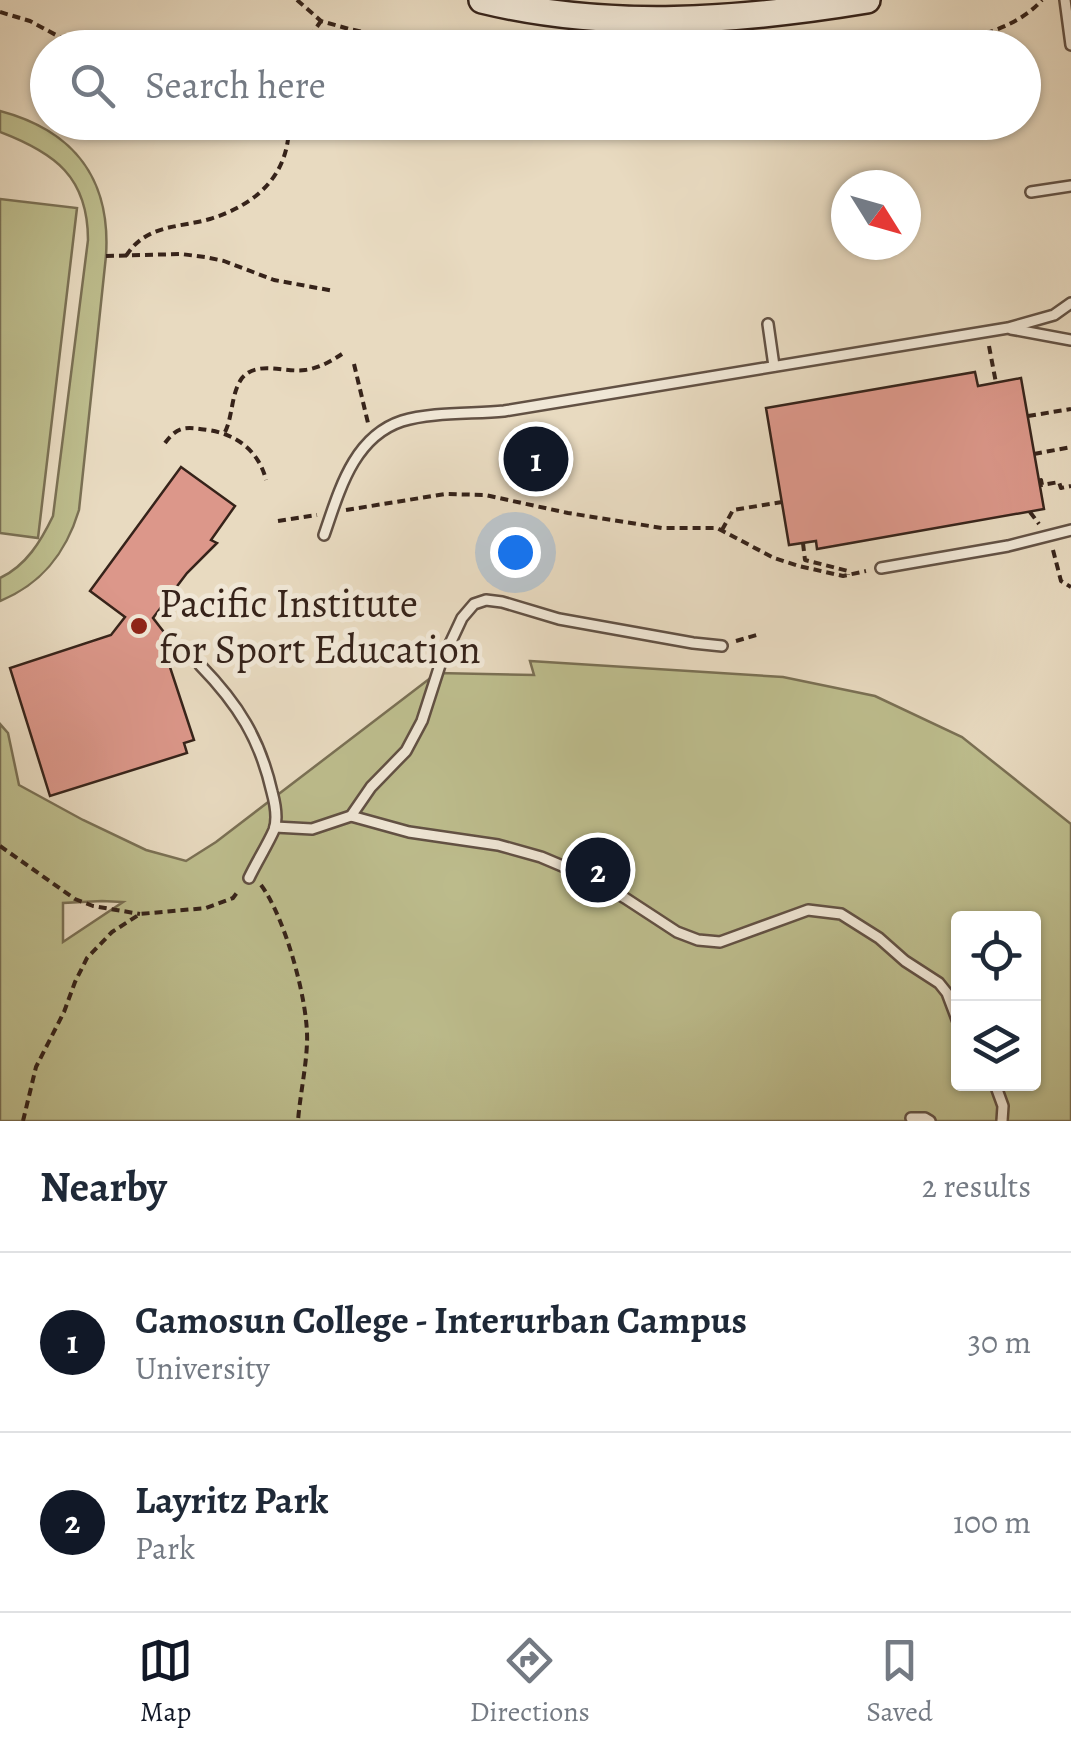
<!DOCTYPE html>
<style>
:root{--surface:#fff;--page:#f6f6f7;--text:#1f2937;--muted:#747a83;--line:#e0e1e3;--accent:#111827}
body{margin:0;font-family:Alegreya,serif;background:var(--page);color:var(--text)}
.controls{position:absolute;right:30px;bottom:30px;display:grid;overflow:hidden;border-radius:10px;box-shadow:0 2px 8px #0004}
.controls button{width:90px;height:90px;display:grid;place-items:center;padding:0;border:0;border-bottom:2px solid var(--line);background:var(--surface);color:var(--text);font:50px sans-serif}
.compass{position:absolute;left:831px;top:170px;width:90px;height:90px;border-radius:50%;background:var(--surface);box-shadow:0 2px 8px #0004;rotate:127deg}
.you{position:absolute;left:515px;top:552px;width:35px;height:35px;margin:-25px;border:8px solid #fff;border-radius:50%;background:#1a73e8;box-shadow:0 0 0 15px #1a73e833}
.badge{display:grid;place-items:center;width:65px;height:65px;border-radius:50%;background:var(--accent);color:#fff;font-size:32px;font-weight:700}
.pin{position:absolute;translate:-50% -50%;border:5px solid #fff;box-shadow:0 2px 10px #0006}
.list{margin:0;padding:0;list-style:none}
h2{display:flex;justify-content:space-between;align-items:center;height:130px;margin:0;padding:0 40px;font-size:42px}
h2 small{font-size:32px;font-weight:400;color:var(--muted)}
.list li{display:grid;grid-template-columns:65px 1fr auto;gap:30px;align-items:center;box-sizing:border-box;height:180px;padding:0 40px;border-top:2px solid var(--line)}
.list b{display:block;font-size:38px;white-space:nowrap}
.list p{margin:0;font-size:32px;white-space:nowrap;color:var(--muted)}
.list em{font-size:32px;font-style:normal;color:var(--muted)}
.icon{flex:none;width:55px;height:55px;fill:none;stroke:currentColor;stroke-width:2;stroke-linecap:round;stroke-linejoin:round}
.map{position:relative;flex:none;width:1071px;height:1121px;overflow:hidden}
.search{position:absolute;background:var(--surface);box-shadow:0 2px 8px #0004;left:30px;right:30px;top:30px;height:110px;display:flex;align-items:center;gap:25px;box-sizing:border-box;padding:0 35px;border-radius:55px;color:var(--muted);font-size:38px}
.sheet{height:490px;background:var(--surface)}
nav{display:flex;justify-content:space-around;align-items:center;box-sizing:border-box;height:140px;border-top:2px solid var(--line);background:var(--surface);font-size:28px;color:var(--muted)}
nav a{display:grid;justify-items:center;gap:5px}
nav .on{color:var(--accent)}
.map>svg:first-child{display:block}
.green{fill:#bdbd8d;stroke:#7a7054;stroke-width:2.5;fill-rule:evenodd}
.building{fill:#dc978a;stroke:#36231a;stroke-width:2.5}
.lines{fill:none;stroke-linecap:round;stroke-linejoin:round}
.lane-casing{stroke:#625144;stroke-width:14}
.secondary-casing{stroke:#36231a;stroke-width:30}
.path{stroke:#36231a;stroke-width:4;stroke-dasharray:8 5;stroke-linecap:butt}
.lane{stroke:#f0e7d6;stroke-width:9}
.secondary{stroke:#f0e7d6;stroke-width:25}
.poi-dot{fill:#8f2418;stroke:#f0e7d6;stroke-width:4}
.labels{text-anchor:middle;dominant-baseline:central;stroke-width:10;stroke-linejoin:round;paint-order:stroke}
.poi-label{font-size:40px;fill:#36231a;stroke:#f0e7d6;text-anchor:start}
</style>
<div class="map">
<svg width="1071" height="1121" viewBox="0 0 1071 1121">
<rect width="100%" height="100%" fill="#e8dac0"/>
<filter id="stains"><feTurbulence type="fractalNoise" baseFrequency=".002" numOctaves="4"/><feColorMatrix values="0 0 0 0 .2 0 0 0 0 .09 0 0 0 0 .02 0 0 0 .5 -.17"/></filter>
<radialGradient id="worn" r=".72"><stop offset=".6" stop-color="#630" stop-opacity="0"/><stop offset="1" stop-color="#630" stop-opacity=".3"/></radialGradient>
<g class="green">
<path d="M 0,111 C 75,131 111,180 106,256 L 79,510 C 66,553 42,584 0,601 L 0,578 C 26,566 41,541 53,516 L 88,240 C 88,177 55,153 0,132 Z"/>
<path d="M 0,199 L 77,208 L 38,538 L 0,533 Z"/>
<path d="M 530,661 L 783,677 L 875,696 L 962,737 L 1071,824 L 1071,1121 L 0,1121 L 0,724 L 8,733 L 19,785 L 83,820 L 146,850 L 186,861 L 216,842 L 437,673 L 534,675 ZM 102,901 L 123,902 L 63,942 L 63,903 ZM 958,918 L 1034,918 L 1034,1084 L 958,1084 Z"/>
</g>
<g class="building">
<path d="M 975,372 L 978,386 L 1021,378 L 1044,509 L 817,549 L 816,541 L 789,545 L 766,408 Z"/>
<path d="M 181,467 L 235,506 L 211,540 L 217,543 L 187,573 L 153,618 L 170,640 L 162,643 L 194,740 L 184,743 L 187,753 L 50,796 L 10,668 L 111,635 L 125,617 L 90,591 Z"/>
</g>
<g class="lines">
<defs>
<g id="lane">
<path d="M 1065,0 L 1071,45"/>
<path d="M 1031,192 L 1071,186"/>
<path d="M 768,324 L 774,366"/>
<path d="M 1011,329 L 1071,340"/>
<path d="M 324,535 C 339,492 353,437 402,421 C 431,412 473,414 504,411 L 1008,328 L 1054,315 L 1071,303"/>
<path d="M 881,568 L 1008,546 L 1071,530"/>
<path d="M 200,665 C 238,704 260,739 272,792 C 275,803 278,819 274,830 C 268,844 256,863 249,878"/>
<path d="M 351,816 L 371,787 L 406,751 L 422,721 L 440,665 L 462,618 L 474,604 L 486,600 L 502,602 L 559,619 L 693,643 L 722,646"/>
<path d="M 275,827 L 312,829 L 351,816 L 409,832 L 498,845 L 541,857 L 586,876 L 625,898 L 677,932 L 698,940 L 720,942 L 808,910 L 841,914 L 879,938 L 905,961 L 939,983 L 947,993 L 958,1022"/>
<path d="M 995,1084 L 1003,1106 L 1002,1121"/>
<path d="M 911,1118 L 925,1118 L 930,1121"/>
</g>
<path id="secondary" d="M 482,0 C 609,31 740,21 867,0"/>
</defs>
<use href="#lane" class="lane-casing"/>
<use href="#secondary" class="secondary-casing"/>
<g class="path">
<path d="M 297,0 L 321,21 L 349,29 L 389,37 L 486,48"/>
<path d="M 0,12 L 30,21 L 80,48"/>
<path d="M 302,48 L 321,21"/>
<path d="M 909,48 C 953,42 1011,35 1042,0"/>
<path d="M 106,256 L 181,254 L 205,257 L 224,261 L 274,280 L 334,291"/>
<path d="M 126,256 C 146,224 179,228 210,219 C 258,204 290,174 289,122"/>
<path d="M 989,346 L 996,383"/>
<path d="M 354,364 L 368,423"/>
<path d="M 1028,416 L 1071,409"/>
<path d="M 225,432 C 233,416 231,393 242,378 C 257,360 285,373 305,370 C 319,368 330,362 342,354"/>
<path d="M 165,443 C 178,425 187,427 208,430 C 236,434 259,451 266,480"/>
<path d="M 1034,454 L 1071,447"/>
<path d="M 1039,481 L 1041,480 L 1042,485 L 1059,482 L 1061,488 L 1071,486"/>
<path d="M 346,510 L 445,494 L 485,495 L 568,513 L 662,528 L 717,528 L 774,558 L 799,566 L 843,576 L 866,571"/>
<path d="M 1030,512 L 1039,524"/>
<path d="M 278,521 L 317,515"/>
<path d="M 722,530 L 733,510 L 782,502"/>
<path d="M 803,543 L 805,560 L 848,571 L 848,575"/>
<path d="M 1053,550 L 1061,581 L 1071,587"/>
<path d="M 736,641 L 760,634"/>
<path d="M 0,846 L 75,899 L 93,906 L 140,914"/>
<path d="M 261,885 C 285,917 309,1003 307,1043 C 306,1069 300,1095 298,1121"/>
<path d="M 23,1121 L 36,1067 L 64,1012 L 75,982 L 87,958 L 112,932 L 140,914 L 206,908 L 233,898 L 239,890"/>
</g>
<use href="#lane" class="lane"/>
<use href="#secondary" class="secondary"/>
</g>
<circle class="poi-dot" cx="139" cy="626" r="10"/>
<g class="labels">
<g class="poi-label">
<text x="159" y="603">Pacific Institute<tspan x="159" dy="46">for Sport Education</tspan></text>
</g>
</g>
<rect width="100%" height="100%" filter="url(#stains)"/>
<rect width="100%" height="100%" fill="url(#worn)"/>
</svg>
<div class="controls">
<button><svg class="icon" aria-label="locate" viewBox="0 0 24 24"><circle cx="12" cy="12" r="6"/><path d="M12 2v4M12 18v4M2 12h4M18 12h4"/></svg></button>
<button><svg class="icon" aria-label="layers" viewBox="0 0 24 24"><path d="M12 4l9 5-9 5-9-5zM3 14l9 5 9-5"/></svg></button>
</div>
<svg class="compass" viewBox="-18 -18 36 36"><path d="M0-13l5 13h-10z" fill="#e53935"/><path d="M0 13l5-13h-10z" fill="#747a83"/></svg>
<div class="you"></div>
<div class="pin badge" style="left:536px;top:459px">1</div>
<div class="pin badge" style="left:598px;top:870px">2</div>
<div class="search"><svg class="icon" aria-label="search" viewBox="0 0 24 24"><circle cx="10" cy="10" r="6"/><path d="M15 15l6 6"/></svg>Search here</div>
</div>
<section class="sheet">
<h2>Nearby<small>2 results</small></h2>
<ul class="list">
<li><span class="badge">1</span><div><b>Camosun College - Interurban Campus</b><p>University</p></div><em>30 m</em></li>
<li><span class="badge">2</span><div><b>Layritz Park</b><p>Park</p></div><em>100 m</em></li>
</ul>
</section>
<nav>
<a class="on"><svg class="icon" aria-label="map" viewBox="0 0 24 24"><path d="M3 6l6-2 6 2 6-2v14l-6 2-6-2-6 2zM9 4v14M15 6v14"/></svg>Map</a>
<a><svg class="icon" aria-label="directions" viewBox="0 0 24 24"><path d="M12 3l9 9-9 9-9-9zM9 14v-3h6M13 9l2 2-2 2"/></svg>Directions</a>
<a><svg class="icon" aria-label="saved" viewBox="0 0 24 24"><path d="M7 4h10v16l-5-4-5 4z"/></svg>Saved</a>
</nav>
